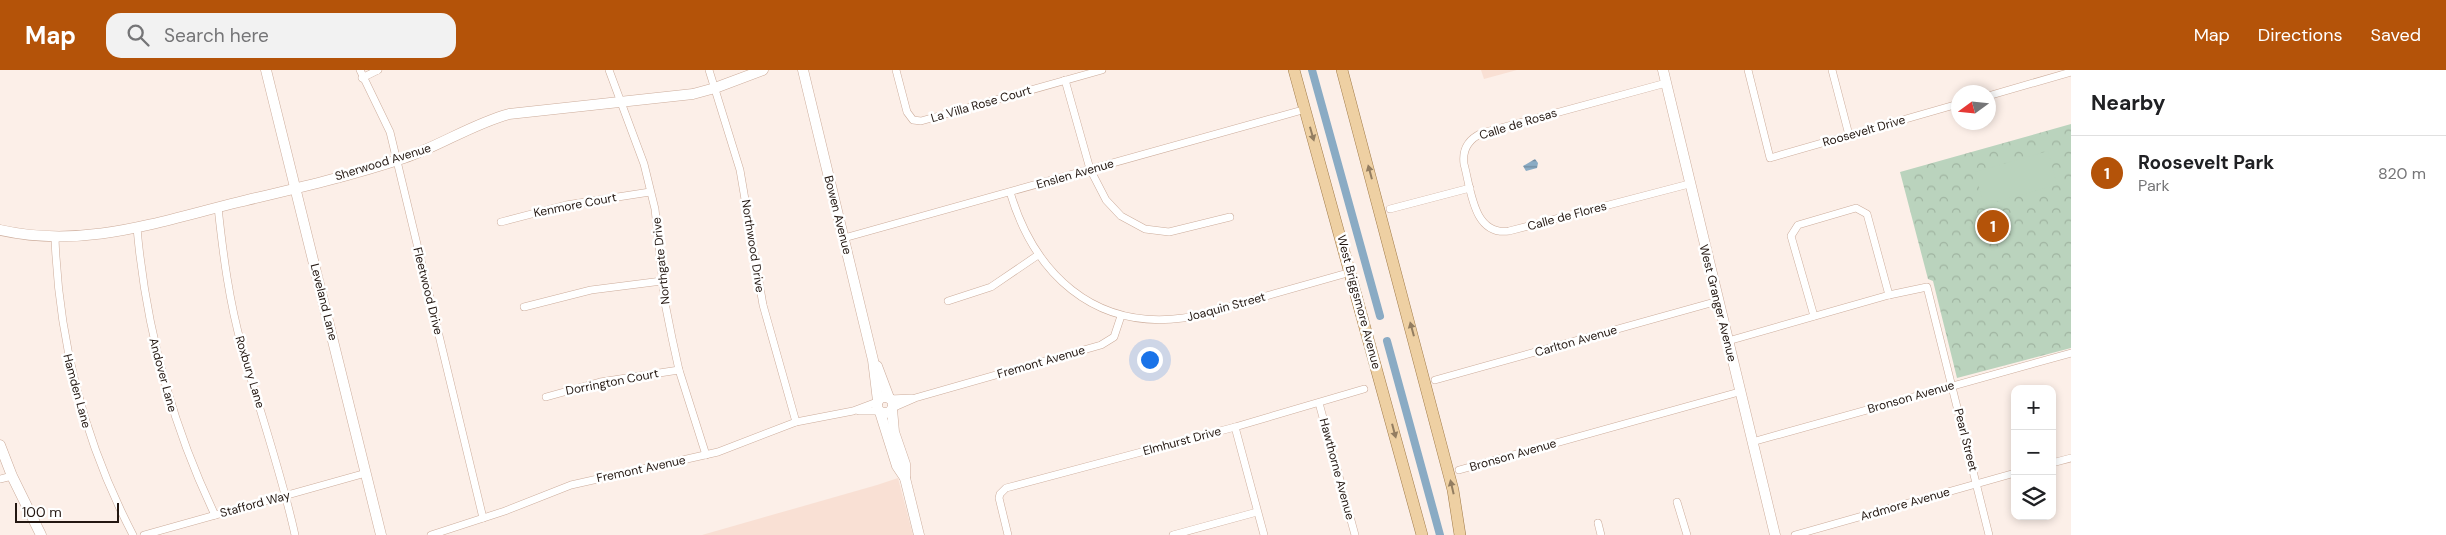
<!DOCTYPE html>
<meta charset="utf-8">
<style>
:root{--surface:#fff;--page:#f2f2f2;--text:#202124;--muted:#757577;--line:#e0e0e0;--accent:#b45309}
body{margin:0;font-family:"DM Sans",sans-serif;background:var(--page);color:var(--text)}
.controls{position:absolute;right:15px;bottom:15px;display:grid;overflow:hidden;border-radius:10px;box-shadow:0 2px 8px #0003}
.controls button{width:45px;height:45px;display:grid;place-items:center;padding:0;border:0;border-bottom:1px solid var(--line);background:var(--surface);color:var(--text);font:25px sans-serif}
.compass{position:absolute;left:1951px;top:15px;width:45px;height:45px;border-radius:50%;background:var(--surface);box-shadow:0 2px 8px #0003;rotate:255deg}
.scale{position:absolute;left:15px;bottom:12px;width:104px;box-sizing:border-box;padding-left:5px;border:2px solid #231711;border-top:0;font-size:14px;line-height:18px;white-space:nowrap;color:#231711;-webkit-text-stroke:4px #fff;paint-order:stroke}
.you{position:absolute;left:1149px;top:289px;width:18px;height:18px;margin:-12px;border:4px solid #fff;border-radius:50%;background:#1a73e8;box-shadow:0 0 0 8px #1a73e833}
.badge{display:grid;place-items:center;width:32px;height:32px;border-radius:50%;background:var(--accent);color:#fff;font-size:16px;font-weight:700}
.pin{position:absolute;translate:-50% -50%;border:2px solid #fff;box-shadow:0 1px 5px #0006}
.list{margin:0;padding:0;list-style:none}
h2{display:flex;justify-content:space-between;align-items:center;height:65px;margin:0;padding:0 20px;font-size:21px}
h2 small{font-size:16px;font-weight:400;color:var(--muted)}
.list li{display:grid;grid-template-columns:32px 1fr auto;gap:15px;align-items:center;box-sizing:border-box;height:75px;padding:0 20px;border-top:1px solid var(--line)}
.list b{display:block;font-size:19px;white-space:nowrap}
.list p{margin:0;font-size:16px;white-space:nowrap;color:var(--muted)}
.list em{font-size:16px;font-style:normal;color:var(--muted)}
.icon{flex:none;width:28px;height:28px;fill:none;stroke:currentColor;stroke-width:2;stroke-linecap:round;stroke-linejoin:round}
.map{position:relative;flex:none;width:2071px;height:465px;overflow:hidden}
header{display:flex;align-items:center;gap:30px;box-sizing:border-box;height:70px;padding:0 25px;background:var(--accent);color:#fff}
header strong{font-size:24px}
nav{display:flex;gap:28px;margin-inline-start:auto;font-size:18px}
.search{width:350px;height:45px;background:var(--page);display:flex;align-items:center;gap:12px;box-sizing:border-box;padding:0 18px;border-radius:15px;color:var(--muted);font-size:19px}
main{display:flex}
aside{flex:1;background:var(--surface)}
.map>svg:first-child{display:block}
.built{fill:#f9e0d4}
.forest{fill:url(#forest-crowns)}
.pitch{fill:#bad3bd}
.water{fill:url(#water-rules)}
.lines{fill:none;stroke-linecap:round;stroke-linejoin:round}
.canal{stroke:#8aabc4;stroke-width:8}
.street-casing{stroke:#ccac9b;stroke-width:8}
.secondary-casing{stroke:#ccac9b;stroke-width:11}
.primary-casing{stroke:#a07a48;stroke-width:12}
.street{stroke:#fff;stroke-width:7}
.secondary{stroke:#fff;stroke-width:10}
.primary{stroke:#eed0a3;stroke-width:11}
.oneway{fill:#937d61}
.labels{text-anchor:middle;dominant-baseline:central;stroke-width:5;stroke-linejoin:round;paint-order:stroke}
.street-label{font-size:12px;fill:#231711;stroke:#fff}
</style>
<header>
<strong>Map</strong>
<div class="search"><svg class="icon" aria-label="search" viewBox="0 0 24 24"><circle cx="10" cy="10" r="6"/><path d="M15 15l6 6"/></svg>Search here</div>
<nav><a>Map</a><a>Directions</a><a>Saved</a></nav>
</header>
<main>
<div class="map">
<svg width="2071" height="465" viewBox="0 0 2071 465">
<defs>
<pattern id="forest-crowns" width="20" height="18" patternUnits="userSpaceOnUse" patternTransform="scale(1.25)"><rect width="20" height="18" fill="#bad3bd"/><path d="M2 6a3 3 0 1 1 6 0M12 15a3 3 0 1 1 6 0" fill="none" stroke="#a0b4a1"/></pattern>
<pattern id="water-rules" width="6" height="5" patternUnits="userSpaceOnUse" patternTransform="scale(1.25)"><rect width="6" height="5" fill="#8aabc4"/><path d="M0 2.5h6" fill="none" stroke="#708a9e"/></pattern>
</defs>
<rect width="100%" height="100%" fill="#fcefe8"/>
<g class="built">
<path d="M 1481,0 L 1517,0 L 1484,9 Z"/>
<path d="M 898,408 L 913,465 L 702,465 L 877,415 Z"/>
</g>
<path class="forest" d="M 2071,54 L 2071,278 L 1957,308 L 1933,211 L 1928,209 L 1900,102 Z"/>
<path class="pitch" d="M 2048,81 L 2057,115 L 1984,135 L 1975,102 Z"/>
<path class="water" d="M 1535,89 L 1538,93 L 1537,98 L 1526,101 L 1523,96 Z"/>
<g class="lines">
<g class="canal">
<path d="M 1312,0 L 1380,246"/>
<path d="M 1387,271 L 1440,465"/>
</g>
<defs>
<g id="street">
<path d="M 360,0 L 390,62 L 483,448"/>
<path d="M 609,0 L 644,94 L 655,139 L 665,233 L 672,268 L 679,300 L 706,385"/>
<path d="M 709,0 L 740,100 L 763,235 L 796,352"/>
<path d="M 896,0 L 907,42 L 913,50 L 921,51 L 1102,0"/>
<path d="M 1748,0 L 1770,88 L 1958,34"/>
<path d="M 1832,0 L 1849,65"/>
<path d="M 362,8 L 378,0"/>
<path d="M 1065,10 L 1090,99 L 1106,130 L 1121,146 L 1145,159 L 1169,162 L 1230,147"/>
<path d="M 1666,13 L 1482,63 C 1469,69 1462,79 1464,94 C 1471,119 1473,166 1509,161 L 1689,114"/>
<path d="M 1988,26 L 2071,2"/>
<path d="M 1010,122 C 1034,203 1093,260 1183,248 C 1204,245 1225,238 1245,232 C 1281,222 1316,212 1351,202"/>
<path d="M 218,137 C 223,184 229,231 242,277 C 259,340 281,401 295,465"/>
<path d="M 1390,139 L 1470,118"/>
<path d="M 501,152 L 566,135 L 650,122"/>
<path d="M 137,158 C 146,259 171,353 215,445"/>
<path d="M 55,168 C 59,274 84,371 133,465"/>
<path d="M 844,168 L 1306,39"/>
<path d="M 948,231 L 991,217 L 1038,185"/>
<path d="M 524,237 L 591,220 L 662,211"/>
<path d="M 1814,246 L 1791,166 L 1798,155 L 1856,138 L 1867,144 L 1889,225"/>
<path d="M 1728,271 L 1889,225 L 1927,217 L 1989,465"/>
<path d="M 1435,310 L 1718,231"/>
<path d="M 546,327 L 600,312 L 679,300"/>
<path d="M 890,329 L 912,328"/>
<path d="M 1319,333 L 1355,465"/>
<path d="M 892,338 L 915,328 L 1101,275 L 1114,267 L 1121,246"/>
<path d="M 859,341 L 879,341"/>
<path d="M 1235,357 L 1264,465"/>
<path d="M 1752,372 L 2071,283"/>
<path d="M 2052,393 L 2071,388"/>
<path d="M 1459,400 L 1739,322"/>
<path d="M 0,409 L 12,406"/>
<path d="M 1677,432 L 1687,465"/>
<path d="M 1598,453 L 1601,465"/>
<path d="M 144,465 L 366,403"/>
<path d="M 431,465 L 505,441 L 571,415 L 718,382 L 796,352 L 853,341 L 877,332"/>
<path d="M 1008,465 L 999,428 L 1000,424 L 1006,418 L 1235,357 L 1364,319"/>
<path d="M 1173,465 L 1257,442"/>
<path d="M 1795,465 L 2015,403"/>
</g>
<g id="secondary">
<path d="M 266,0 L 381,465"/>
<path d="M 803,0 L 873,290 L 878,331"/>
<path d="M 1663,0 L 1775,465"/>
<path d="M 0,160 C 84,179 157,152 239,132 C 294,119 350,106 404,88 C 440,76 472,54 509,44 L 693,24 L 715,18 L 763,0"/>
<path d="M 877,296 L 889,328"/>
<circle cx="885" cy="335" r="8"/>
<path d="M 892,339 L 894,362 L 905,394 L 905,408 L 919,465"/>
<path d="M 880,342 L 897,396 L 905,408"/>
<path d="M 0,375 L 12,406 L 41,465"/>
</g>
<g id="primary">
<path d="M 1294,0 L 1422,465"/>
<path d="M 1342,0 L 1453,420 L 1460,465"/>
</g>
</defs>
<use href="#street" class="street-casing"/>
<use href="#secondary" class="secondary-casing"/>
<use href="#primary" class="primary-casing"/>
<use href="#street" class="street"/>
<use href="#secondary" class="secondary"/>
<use href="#primary" class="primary"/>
</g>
<defs><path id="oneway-solid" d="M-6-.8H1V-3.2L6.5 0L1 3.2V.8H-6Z" transform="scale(1.25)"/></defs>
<g class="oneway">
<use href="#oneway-solid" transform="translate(1312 64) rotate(74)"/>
<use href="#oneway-solid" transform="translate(1370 102) rotate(-105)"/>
<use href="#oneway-solid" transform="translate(1412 259) rotate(-105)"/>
<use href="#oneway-solid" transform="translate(1394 361) rotate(75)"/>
<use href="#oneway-solid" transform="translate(1452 417) rotate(-103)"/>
</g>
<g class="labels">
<g class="street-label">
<text transform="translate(981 34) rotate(-16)">La Villa Rose Court</text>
<text transform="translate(1518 54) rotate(-17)">Calle de Rosas</text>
<text transform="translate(1864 61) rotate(-16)">Roosevelt Drive</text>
<text transform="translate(383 92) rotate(-17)">Sherwood Avenue</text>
<text transform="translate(1075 104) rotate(-16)">Enslen Avenue</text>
<text transform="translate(575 135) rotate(-11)">Kenmore Court</text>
<text transform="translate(838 145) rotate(76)">Bowen Avenue</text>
<text transform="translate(1567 146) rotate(-15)">Calle de Flores</text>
<text transform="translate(753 176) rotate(81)">Northwood Drive</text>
<text transform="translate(661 191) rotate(-96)">Northgate Drive</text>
<text transform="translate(428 221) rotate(76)">Fleetwood Drive</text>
<text transform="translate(324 232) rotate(76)">Leveland Lane</text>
<text transform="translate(1359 232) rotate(75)">West Briggsmore Avenue</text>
<text transform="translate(1718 233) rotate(76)">West Granger Avenue</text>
<text transform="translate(1226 237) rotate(-15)">Joaquin Street</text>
<text transform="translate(1576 271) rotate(-16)">Carlton Avenue</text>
<text transform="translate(1041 292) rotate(-16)">Fremont Avenue</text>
<text transform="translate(250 302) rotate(73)">Roxbury Lane</text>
<text transform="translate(163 305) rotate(75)">Andover Lane</text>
<text transform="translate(612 312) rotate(-11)">Dorrington Court</text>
<text transform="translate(77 321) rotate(75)">Hamden Lane</text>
<text transform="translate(1911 327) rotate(-16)">Bronson Avenue</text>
<text transform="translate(1966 370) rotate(76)">Pearl Street</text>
<text transform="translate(1182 371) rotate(-15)">Elmhurst Drive</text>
<text transform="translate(1513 385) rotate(-16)">Bronson Avenue</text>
<text transform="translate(641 399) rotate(-12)">Fremont Avenue</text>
<text transform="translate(1337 399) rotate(75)">Hawthorne Avenue</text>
<text transform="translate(255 434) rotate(-15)">Stafford Way</text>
<text transform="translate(1905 434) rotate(-16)">Ardmore Avenue</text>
</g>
</g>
</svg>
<div class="controls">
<button>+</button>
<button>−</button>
<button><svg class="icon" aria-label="layers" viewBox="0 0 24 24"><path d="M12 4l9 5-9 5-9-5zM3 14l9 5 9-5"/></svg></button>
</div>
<svg class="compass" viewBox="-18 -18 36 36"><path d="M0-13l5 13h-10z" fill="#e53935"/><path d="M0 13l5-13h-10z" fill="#757577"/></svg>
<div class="scale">100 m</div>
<div class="you"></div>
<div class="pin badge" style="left:1993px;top:156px">1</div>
</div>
<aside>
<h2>Nearby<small></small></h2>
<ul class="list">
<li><span class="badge">1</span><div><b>Roosevelt Park</b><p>Park</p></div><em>820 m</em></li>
</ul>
</aside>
</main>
